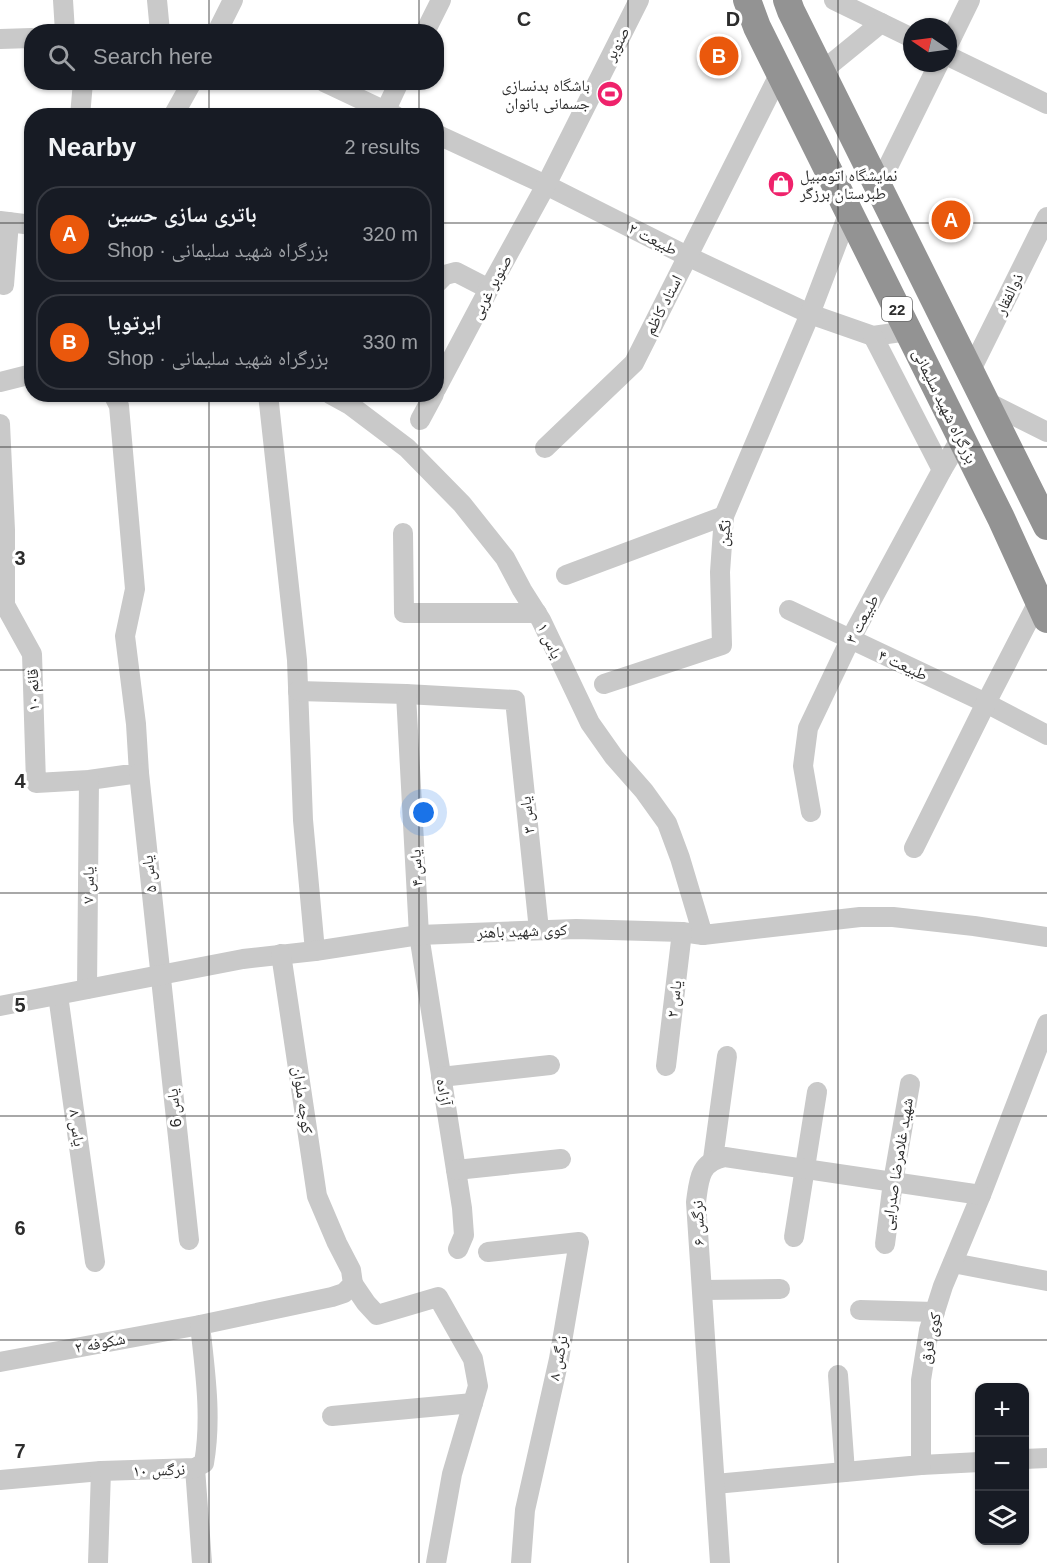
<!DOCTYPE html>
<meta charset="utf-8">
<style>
:root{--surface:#171b24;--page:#242831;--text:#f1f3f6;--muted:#9ea1a6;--line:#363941;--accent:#ea580c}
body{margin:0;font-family:Arial,"Noto Naskh Arabic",sans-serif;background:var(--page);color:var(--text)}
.controls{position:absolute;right:18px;bottom:18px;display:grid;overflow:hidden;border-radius:12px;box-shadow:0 2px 4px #0004}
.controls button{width:54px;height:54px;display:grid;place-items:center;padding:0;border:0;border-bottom:2px solid var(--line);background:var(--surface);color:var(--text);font:30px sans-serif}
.compass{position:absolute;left:903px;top:18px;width:54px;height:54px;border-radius:50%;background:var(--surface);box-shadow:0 2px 4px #0004;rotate:283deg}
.you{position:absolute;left:424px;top:813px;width:21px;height:21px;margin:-15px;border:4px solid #fff;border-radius:50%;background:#1a73e8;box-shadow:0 0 0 9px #1a73e833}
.badge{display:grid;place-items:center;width:39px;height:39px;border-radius:50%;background:var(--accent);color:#fff;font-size:20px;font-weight:700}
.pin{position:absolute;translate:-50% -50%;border:3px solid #fff;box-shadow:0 2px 6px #0006}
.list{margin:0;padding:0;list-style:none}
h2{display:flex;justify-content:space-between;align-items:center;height:78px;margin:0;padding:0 24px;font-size:26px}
h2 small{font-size:20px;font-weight:400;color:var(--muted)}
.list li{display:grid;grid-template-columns:39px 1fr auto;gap:18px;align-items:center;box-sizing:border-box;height:96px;margin:0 12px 12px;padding:0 12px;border:2px solid var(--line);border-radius:24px}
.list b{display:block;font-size:22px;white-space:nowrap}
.list p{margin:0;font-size:20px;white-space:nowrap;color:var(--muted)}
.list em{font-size:20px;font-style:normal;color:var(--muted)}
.icon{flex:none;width:33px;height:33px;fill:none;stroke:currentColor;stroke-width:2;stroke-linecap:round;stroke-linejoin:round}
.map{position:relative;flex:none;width:1047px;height:1563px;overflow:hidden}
.search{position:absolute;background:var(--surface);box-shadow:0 2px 4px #0004;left:24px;top:24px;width:420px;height:66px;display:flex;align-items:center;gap:15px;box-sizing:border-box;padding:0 21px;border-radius:24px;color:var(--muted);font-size:22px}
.panel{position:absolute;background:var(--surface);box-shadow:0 2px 4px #0004;left:24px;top:108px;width:420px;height:294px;border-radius:24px}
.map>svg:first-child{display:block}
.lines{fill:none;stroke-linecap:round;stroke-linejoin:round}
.minor{stroke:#c9c9c9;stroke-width:20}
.highway{stroke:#939393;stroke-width:28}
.grid{fill:none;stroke:#2c2c2c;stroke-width:1.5;stroke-opacity:0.55}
.labels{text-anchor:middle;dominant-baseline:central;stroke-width:6;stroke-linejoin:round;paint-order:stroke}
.shield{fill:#fff;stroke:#6b6b6b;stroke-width:1.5}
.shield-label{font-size:15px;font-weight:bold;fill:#2c2c2c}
.street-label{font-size:16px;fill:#2c2c2c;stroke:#fff}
.poi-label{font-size:16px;fill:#2c2c2c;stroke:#fff;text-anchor:end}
.grid-label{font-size:20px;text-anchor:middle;font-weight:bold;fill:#2c2c2c;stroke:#fff;stroke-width:6;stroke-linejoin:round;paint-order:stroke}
</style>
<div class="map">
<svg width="1047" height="1563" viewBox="0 0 1047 1563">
<rect width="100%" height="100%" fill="#fff"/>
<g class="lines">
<g class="minor">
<path d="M 63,0 L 65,32"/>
<path d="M 157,0 L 160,32"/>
<path d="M 834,0 L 912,38"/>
<path d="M 217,32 L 233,0"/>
<path d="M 425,32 L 441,0"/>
<path d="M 0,39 L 32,38"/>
<path d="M 948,45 L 970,0"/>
<path d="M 948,56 L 1047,104"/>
<path d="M 821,72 L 881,23"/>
<path d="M 324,82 L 396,116"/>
<path d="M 80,116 L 83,82"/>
<path d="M 173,116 L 192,82"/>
<path d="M 383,116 L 399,82"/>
<path d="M 436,134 L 546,185 L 687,256 L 810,314 L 873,336 L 908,331"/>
<path d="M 878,187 L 939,63"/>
<path d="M 0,221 L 32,225"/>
<path d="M 436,284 L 445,275 L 456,272 L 489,289"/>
<path d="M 4,285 L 9,222"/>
<path d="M 873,336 L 942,470"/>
<path d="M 970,372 L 1047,217"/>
<path d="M 0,382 L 32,374"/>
<path d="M 436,389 L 489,289 L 546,185 L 639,0"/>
<path d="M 268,394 L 297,660 L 303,820 L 315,951"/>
<path d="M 330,394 L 350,405 L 407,448 L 462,504 L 505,558 L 522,590 L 541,620 L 590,723 L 614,757 L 644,791 L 667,823 L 680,858 L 703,935"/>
<path d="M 985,401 L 1047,432"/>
<path d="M 420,420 L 434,394"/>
<path d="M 0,424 L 5,530 L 5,605 L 32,654 L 36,783 L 89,780 L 139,773 L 136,724 L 125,636 L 135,589 L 119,406 L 113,394"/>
<path d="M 545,448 L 634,363 L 780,73"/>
<path d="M 403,533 L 404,613 L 537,613"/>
<path d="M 566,575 L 724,516"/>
<path d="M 789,610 L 986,703 L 1047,735"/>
<path d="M 604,684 L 722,645 L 720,572 L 724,516 L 810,314 L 849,212"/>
<path d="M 298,691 L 406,694 L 515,700 L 539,930"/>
<path d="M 406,694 L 419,935 L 462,1208 L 464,1235 L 458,1249"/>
<path d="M 139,773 L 189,1240"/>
<path d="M 811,812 L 803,766 L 808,728 L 850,640 L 942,470 L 961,438"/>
<path d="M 914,848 L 986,703 L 1038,602"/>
<path d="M 87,989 L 89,780"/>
<path d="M 58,995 L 95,1262"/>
<path d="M 0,1006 L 243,959 L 315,951 L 419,935 L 576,929 L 682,932 L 703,935 L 860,917 L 893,917 L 974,926 L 1047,937"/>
<path d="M 666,1066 L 682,932"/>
<path d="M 441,1077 L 550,1065"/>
<path d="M 713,1159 L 727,1056"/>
<path d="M 456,1170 L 561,1159"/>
<path d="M 794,1237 L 817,1092"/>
<path d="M 885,1244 L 893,1182 L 910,1084"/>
<path d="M 488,1252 L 579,1242 L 559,1359 L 525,1510 L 521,1563"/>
<path d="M 953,1263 L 1047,1281"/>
<path d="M 353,1284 L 366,1303 L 377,1315 L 438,1297 L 473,1359 L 478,1386 L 452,1474 L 436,1563"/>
<path d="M 702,1290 L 780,1289"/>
<path d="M 860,1310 L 935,1312"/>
<path d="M 0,1362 L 200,1325 L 332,1297 L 344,1293 L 353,1284 L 351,1270 L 337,1243 L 317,1196 L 281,954"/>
<path d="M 838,1375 L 845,1472"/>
<path d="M 332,1416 L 473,1403"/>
<path d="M 1024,1459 L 1047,1458"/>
<path d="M 921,1465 L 980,1462"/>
<path d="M 195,1468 L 202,1563"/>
<path d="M 0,1480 L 101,1471"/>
<path d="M 715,1484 L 921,1465 L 921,1380 L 929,1330 L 943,1286 L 981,1195 L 1047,1024"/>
<path d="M 98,1563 L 101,1471 L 195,1468 L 204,1463 C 212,1417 205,1371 200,1325"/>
<path d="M 720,1563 L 696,1202 C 699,1180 699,1162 725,1157 L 981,1195"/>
</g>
<g class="highway">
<path d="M 747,0 L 757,27 L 1001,518 L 1047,619"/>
<path d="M 787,0 L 791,11 L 1047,526"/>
</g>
</g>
<path class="grid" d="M 209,0 L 209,32M 419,0 L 419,32M 628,0 L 628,1563M 838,0 L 838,1563M 209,82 L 209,116M 419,82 L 419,116M 0,223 L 32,223M 436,223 L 1047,223M 209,394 L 209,1563M 419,394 L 419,1563M 0,447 L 1047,447M 0,670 L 1047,670M 0,893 L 1047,893M 0,1116 L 1047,1116M 0,1340 L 1047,1340"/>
<defs>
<symbol id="stadium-disc" viewBox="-11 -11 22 22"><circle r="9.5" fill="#ef226b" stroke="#fff"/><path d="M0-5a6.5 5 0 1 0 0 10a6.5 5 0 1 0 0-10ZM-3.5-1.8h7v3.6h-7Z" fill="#fff"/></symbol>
<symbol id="shop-disc" viewBox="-11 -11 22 22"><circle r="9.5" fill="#ef226b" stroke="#fff"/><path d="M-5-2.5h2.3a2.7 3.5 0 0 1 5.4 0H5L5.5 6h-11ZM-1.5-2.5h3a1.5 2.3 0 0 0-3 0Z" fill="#fff"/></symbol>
</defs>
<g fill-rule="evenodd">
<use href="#stadium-disc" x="595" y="79" width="30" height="30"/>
<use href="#shop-disc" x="766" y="169" width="30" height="30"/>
</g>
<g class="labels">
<rect class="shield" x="882" y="297" width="30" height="24" rx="4.5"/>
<g class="shield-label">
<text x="897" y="309">22</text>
</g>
<g class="street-label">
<text transform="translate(617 44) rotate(-63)">صنوبر</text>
<text transform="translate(653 239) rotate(27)">طبیعت ۲</text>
<text transform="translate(491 287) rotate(-62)">صنوبر غربی</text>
<text transform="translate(1009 294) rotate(-64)">ذوالفقار</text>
<text transform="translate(663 305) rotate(-63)">استاد کاظم</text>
<text transform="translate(945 406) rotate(64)">بزرگراه شهید سلیمانی</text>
<text transform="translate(724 533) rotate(-83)">نگین</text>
<text transform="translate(862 619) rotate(-62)">طبیعت ٣</text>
<text transform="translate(550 641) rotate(65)">یاس ۱</text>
<text transform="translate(903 665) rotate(25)">طبیعت ۴</text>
<text transform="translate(33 690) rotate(-92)">قائم ۱۰</text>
<text transform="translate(527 815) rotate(-96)">یاس ۳</text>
<text transform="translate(416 868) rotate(-93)">یاس ۴</text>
<text transform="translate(149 874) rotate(-96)">یاس ۵</text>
<text transform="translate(88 885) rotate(-89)">یاس ۷</text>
<text transform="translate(522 931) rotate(-2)">کوی شهید باهنر</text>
<text transform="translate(674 999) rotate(-83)">یاس ۲</text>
<text transform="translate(444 1092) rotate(81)">آزاده</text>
<text transform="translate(303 1100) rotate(82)">کوچه ملوان</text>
<text transform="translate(174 1108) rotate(-96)">یاس 6</text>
<text transform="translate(77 1128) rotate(82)">یاس ۸</text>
<text transform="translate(897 1164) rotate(-81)">شهید غلامرضا صدرایی</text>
<text transform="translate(698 1223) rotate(-92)">نرگس ۶</text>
<text transform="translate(930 1338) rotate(-77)">کوی قرق</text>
<text transform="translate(100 1343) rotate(-11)">شکوفه ۲</text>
<text transform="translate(558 1358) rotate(-79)">نرگس ۸</text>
<text transform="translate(159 1470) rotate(-2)">نرگس ۱۰</text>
</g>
<g class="poi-label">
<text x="590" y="85">باشگاه بدنسازی<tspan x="590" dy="18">جسمانی بانوان</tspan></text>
<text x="800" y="175" text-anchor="start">نمایشگاه اتومبیل<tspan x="800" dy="18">طبرستان برزگر</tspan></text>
</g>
</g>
<g class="grid-label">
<text x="524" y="26">C</text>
<text x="733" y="26">D</text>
<text x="20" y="565">3</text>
<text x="20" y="788">4</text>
<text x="20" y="1012">5</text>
<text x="20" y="1235">6</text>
<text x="20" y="1458">7</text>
</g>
</svg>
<div class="controls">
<button>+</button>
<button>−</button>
<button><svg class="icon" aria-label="layers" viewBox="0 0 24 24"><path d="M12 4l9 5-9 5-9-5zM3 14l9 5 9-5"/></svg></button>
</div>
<svg class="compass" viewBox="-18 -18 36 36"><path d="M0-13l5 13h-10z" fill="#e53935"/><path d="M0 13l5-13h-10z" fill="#9ea1a6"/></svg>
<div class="you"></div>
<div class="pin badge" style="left:951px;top:220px">A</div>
<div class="pin badge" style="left:719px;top:56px">B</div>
<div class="search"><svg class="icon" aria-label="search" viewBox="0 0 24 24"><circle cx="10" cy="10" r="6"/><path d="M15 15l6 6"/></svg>Search here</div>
<section class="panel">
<h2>Nearby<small>2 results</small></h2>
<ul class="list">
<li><span class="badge">A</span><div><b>باتری سازی حسین</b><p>Shop · بزرگراه شهید سلیمانی</p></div><em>320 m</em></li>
<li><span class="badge">B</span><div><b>ایرتویا</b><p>Shop · بزرگراه شهید سلیمانی</p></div><em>330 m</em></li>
</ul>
</section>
</div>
